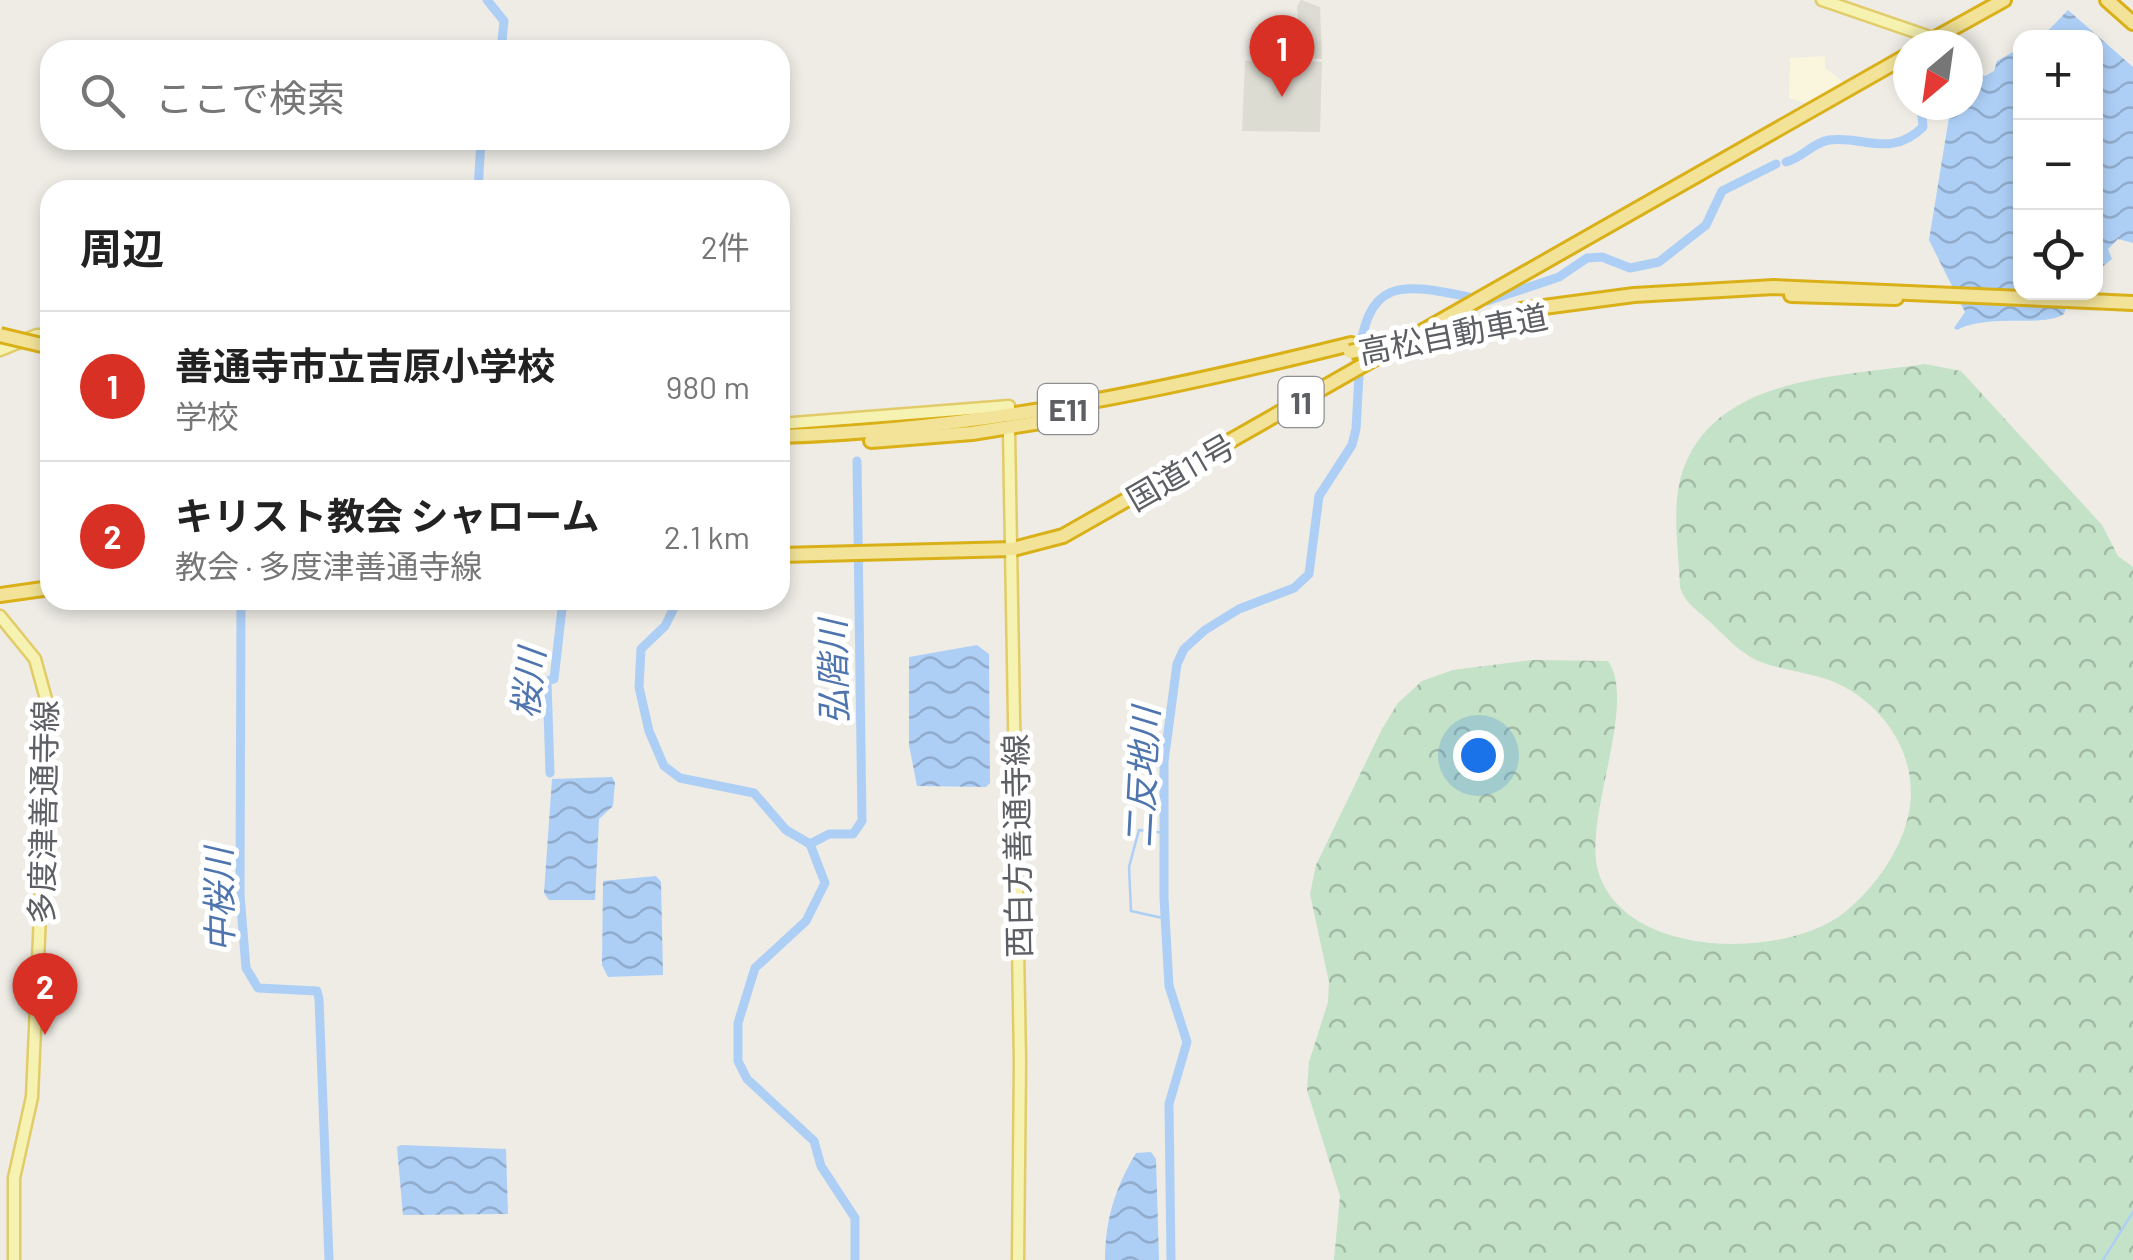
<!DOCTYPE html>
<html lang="ja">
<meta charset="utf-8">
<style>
:root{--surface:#fff;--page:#f6f6f6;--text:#222;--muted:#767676;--line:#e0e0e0;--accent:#d93025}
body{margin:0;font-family:Barlow,"Noto Sans JP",sans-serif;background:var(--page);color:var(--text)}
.controls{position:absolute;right:30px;top:30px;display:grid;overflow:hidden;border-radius:20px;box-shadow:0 5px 15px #0003}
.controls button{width:90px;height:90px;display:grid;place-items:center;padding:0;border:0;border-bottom:2px solid var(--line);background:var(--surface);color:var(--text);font:50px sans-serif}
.compass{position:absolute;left:1893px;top:30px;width:90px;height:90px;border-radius:50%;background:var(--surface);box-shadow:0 5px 15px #0003;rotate:209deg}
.you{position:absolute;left:1478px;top:755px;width:35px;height:35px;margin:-25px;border:8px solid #fff;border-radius:50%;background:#1a73e8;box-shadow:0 0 0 15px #1a73e833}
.badge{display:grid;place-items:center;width:65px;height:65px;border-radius:50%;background:var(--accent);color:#fff;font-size:32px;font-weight:700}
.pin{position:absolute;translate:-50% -82px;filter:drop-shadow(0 2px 5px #0008)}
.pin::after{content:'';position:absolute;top:52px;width:35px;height:30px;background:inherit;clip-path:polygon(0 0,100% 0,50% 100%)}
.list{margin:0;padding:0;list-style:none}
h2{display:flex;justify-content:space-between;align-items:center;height:130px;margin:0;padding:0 40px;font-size:42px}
h2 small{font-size:32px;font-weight:400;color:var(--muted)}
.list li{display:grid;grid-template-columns:65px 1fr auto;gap:30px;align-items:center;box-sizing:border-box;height:150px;padding:0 40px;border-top:2px solid var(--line)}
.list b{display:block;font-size:38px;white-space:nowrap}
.list p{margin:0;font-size:32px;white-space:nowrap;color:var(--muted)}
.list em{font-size:32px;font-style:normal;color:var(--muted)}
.icon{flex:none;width:55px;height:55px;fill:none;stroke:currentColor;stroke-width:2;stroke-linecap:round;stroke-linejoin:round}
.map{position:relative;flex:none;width:2133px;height:1260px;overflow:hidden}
.search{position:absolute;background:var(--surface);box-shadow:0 5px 15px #0003;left:40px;top:40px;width:750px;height:110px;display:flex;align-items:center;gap:25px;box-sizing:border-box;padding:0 35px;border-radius:30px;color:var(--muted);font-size:38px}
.panel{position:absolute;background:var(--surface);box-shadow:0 5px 15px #0003;left:40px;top:180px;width:750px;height:430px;border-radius:30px}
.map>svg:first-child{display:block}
.commercial{fill:#faf6dd}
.education{fill:#dddcd3}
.forest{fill:url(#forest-crowns)}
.water{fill:url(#water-waves)}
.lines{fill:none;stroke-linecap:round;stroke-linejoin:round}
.stream{stroke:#adcff6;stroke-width:2.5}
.river{stroke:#adcff6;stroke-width:9}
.major-casing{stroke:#e2cc69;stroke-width:15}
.highway-casing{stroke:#dab018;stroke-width:18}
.major{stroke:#f6f2b1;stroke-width:10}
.highway{stroke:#f2e398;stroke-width:12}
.highway-bridge-casing{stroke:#dab018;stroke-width:18;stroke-linecap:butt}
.highway-bridge{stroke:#f2e398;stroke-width:12}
.labels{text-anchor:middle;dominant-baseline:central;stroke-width:10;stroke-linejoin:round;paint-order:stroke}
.shield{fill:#fff;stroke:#8e8f92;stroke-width:2.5}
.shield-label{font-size:30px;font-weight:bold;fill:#5d5f64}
.street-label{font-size:32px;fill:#5d5f64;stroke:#fff}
.water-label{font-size:35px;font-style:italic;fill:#4f75af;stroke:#fff}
</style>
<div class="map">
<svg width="2133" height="1260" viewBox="0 0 2133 1260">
<defs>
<pattern id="forest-crowns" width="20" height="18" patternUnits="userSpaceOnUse" patternTransform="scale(2.5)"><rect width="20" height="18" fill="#c4e2c7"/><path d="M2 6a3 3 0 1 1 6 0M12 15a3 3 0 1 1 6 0" fill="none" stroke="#a2baa5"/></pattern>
<pattern id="water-waves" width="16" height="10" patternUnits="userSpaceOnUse" patternTransform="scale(2.5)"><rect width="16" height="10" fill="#adcff6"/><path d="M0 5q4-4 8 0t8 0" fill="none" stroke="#90abcb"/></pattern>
</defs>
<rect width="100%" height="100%" fill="#eeece5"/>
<path class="commercial" d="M 1825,56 L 1825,68 L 1846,84 L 1809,104 L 1789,98 L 1790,58 Z"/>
<g class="education">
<path d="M 1301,0 L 1320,7 L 1322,59 L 1301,58 L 1297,6 Z"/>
<path d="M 1245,61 L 1322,62 L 1320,132 L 1242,131 Z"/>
</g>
<path class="forest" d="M 1925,364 L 1961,371 L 2102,525 L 2118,556 L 2133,567 L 2133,1260 L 1334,1260 L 1340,1196 L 1307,1090 L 1309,1062 L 1328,1002 L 1329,982 L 1310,894 L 1316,865 L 1382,729 L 1398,703 L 1422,681 L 1453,670 L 1532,660 L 1608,661 C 1638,704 1583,817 1598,871 C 1624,959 1783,960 1844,913 C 1874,889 1902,850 1909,812 C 1920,755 1882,700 1829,680 C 1806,672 1779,670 1756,660 C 1738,651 1724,635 1709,621 C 1698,611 1684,602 1680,587 C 1679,552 1671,507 1682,473 C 1714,375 1841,377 1925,364 Z"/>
<g class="water">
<path d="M 2068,10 L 2133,67 L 2133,243 L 2118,239 L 2108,249 L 2112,259 L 2096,272 L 2096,38 L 2042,37 Z"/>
<path d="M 2020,48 L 2020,292 L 2070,293 L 2064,314 C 2042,328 1989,313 1957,330 L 1954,328 L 1965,312 L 1929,240 L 1951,105 L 1968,105 L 1968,70 L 1985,76 L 1994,71 L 1997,61 Z"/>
<path d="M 977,645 L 989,654 L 990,783 L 986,787 L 917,786 L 909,745 L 909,657 Z"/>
<path d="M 612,777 L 615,782 L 613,806 L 599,819 L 595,900 L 549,900 L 544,893 L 552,779 Z"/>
<path d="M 656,876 L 661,882 L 663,975 L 608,977 L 602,965 L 603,881 Z"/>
<path d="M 401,1145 L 506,1149 L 508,1214 L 403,1215 L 397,1147 Z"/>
<path d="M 1151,1152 L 1156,1159 L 1159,1260 L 1105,1260 C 1105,1220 1115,1188 1136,1153 Z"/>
</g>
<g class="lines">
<g class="stream">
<path d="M 1165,833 L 1139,830 L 1129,867 L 1131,911 L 1167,919"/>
<path d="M 2103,1260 L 2133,1212"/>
</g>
<g class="river">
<path d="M 487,0 L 504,21 L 501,50"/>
<path d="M 1786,162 C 1802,158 1814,142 1829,140 C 1863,135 1890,159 1923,127 L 1921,105"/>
<path d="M 478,190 L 481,140"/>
<path d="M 1487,301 L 1559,277 L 1587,258 L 1602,257 L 1630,268 L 1659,262 L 1706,225 L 1722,191 L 1776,164"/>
<path d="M 1358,364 C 1367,277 1398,282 1473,298"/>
<path d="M 241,600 L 240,895 L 246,968 L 258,988 L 317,991 L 319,999 L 329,1260"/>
<path d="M 678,600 L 665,626 L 641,649 L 639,687 L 649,731 L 664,766 L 680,778 L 754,793 L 786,830 L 810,844 L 825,883 L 806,921 L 755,968 L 738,1023 L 738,1061 L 747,1079 L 814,1141 L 821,1166 L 855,1218 L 855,1260"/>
<path d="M 550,773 L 547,681 L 554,679 L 563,600"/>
<path d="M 810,844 L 829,834 L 853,834 L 862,821 L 857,461"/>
<path d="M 1171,1260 L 1169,1104 L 1187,1042 L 1169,986 L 1164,898 L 1164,762 L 1177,664 L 1184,649 L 1205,630 L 1239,609 L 1294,588 L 1309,574 L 1319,496 L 1352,445 L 1356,429 L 1359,376"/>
</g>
<defs>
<g id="major">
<path d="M 1822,0 L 1933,38"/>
<path d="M 0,350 L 37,335 L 50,335"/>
<path d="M 780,424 L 1009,406 L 1009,414"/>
<path d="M 1009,432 L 1020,1062 L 1018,1260"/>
<path d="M 0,616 L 35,659 L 49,710 L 32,1097 L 14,1178 L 14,1260"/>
</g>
<g id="highway">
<path d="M 2107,0 L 2133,23"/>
<path d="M 1923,45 L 2004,0"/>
<path d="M 1791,295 L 1896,298"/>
<path d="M 1521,310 L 1634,295 L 1774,287 L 2133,303"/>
<path d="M 780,436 C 976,430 1162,391 1351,344"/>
<path d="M 871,441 L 972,433 L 1085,415"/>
<path d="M 780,555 L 1013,549 L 1063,536 L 1908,55"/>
<path d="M 0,595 L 50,588"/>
</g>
</defs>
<use href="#major" class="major-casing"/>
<use href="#highway" class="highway-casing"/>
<use href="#major" class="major"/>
<use href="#highway" class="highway"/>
<defs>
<g id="highway-bridge">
<path d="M 0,335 L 50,347"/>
<path d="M 1350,352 L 1522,318"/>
</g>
</defs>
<use href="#highway-bridge" class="highway-bridge-casing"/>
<use href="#highway-bridge" class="highway-bridge"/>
</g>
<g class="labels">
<g class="shield">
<rect x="1278.5" y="377" width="45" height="50" rx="8"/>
<rect x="1038" y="384" width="60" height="50" rx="8"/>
</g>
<g class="shield-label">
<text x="1301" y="402">11</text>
<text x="1068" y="409">E11</text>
</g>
<g class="street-label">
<text transform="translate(1453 333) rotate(-11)">高松自動車道</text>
<text transform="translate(1180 471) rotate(-30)">国道11号</text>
<text transform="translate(42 812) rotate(-89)">多度津善通寺線</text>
<text transform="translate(1016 846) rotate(-91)">西白方善通寺線</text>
</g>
<g class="water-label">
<text transform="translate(832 672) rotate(-91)">弘階川</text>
<text transform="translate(527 683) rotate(-84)">桜川</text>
<text transform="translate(1141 777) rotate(-87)">二反地川</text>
<text transform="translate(218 900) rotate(-91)">中桜川</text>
</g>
</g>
</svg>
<div class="controls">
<button>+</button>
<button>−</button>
<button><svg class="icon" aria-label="locate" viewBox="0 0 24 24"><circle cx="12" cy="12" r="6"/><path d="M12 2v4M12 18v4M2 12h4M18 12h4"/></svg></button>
</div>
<svg class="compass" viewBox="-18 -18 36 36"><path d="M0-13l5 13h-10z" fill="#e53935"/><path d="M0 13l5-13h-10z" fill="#767676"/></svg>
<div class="you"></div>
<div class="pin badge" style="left:1282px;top:97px">1</div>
<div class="pin badge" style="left:45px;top:1035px">2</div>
<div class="search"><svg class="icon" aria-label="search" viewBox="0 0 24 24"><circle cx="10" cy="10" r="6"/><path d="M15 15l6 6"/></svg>ここで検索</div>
<section class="panel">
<h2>周辺<small>2件</small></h2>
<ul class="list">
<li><span class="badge">1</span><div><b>善通寺市立吉原小学校</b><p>学校</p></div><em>980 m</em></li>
<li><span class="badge">2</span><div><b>キリスト教会 シャローム</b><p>教会 · 多度津善通寺線</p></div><em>2.1 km</em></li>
</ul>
</section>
</div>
